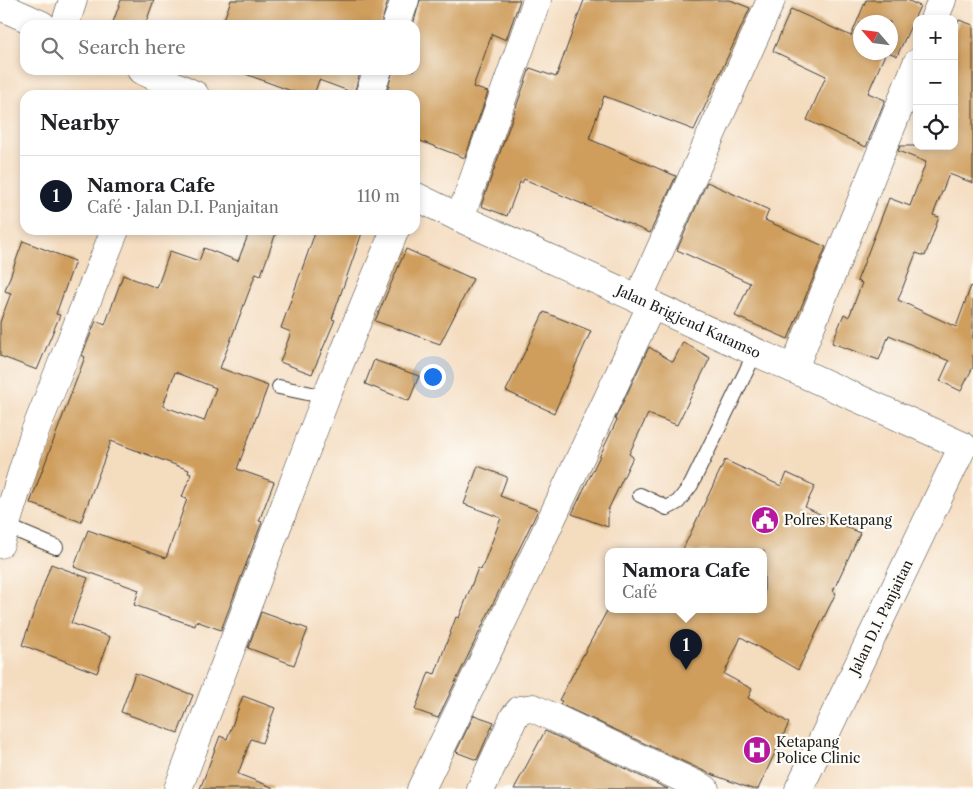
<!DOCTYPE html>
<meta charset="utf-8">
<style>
:root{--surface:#fff;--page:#f6f6f6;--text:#202124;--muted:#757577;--line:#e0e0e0;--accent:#111827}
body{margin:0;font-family:"Libre Caslon Text",serif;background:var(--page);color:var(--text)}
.controls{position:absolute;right:15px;top:15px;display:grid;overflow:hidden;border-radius:10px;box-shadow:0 2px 8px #0003}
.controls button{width:45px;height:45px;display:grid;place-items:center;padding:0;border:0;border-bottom:1px solid var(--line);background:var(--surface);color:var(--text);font:25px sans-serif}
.compass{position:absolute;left:853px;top:15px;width:45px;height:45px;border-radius:50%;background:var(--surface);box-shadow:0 2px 8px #0003;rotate:298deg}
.you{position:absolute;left:432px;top:376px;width:18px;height:18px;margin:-12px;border:4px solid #fff;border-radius:50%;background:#1a73e8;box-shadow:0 0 0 8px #1a73e833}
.badge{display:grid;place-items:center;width:32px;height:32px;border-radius:50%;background:var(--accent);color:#fff;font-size:16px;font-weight:700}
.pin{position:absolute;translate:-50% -41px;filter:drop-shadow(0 1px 2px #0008)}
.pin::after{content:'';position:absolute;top:26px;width:18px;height:15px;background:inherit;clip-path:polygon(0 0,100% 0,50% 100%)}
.popup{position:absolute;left:605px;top:548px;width:162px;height:65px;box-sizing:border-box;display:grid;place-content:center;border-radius:10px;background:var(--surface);filter:drop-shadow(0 1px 4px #0005);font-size:16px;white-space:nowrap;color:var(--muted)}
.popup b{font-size:19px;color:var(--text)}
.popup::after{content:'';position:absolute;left:50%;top:100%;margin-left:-10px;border:10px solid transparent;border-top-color:var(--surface)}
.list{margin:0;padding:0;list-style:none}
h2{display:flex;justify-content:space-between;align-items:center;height:65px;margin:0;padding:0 20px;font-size:21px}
h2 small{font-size:16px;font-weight:400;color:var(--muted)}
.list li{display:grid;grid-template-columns:32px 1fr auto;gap:15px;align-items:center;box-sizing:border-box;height:80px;padding:0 20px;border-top:1px solid var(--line)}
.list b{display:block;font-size:19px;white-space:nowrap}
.list p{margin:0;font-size:16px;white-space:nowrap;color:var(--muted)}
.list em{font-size:16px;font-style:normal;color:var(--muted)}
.icon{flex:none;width:28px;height:28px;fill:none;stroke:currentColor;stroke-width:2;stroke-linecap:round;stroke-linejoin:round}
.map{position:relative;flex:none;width:973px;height:789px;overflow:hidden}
.search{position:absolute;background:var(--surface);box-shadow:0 2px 8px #0003;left:20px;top:20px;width:400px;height:55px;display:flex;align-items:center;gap:12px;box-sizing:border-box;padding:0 18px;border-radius:15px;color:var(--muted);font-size:19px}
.panel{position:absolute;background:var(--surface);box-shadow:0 2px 8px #0003;left:20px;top:90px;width:400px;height:145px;border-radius:15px}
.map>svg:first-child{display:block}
.building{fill:#cf9e5d;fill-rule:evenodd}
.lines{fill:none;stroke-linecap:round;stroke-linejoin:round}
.service-casing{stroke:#3c3934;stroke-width:16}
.minor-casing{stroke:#3c3934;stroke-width:29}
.trunk-casing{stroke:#3c3934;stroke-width:29}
.service{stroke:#fff;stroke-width:14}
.minor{stroke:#fff;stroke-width:28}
.trunk{stroke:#fff;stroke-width:28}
.labels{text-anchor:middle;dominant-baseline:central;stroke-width:4.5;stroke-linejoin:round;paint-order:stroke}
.street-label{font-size:14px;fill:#1c1c1c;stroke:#fdfcf7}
.poi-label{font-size:14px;fill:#1c1c1c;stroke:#fdfcf7;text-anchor:start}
</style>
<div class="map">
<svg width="973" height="789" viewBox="0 0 973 789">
<rect width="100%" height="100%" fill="#fdfcf7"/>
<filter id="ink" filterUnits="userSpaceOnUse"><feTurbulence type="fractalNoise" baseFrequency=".02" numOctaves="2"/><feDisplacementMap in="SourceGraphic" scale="10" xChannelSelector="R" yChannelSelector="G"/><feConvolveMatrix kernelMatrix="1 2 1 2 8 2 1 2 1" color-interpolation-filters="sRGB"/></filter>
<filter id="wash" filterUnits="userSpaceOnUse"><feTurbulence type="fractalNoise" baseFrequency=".0096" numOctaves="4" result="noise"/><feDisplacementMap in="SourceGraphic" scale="20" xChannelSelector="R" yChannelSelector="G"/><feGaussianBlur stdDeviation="1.12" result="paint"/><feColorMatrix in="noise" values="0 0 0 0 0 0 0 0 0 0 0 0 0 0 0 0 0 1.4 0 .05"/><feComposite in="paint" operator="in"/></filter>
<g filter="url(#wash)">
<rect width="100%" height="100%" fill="#f4dcbf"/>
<g id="blocks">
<g class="building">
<path d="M 121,0 L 154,0 L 145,25 L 112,25 Z"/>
<path d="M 231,0 L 388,0 L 381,25 L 222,25 Z"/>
<path d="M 420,0 L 520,0 L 506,40 L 492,34 L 473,87 L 488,92 L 465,158 L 415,139 L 415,95 L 386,95 L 393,70 L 415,70 L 415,25 L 413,25 Z"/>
<path d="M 584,0 L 730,0 L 750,8 L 694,130 L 604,96 L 589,139 L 676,176 L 650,233 L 524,179 L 522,183 L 520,182 L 507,216 L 481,206 L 530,68 L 556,77 Z"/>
<path d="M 866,0 L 907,0 L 920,6 L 897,56 L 888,52 L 890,52 L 890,22 L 860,22 L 860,52 L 886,52 L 868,93 L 885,100 L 866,147 L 807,120 L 826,76 L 773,51 L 791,9 L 851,36 Z"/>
<path d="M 959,20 L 973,25 L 973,183 L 949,174 L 933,215 L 939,217 L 925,256 L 916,253 L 898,300 L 956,327 L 971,286 L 973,287 L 973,367 L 961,391 L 940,381 L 949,361 L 889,335 L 879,360 L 832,343 L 844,314 L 849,317 L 862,283 L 857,281 L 889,198 L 910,206 L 926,162 L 898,151 L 900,146 L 954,146 L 954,34 Z"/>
<path d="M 240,70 L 361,70 L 354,93 L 319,80 L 314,95 L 302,95 L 240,72 Z"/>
<path d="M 707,182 L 769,210 L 765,220 L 826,247 L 788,339 L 735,316 L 750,283 L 677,250 Z"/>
<path d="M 250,230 L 277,230 L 261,275 L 256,273 L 220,368 L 268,386 L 237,469 L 274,482 L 259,521 L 262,522 L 221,630 L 196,621 L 195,626 L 134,605 L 139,590 L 74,567 L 88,530 L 166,558 L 187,499 L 182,497 L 191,474 L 188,473 L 189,470 L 111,441 L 81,522 L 30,503 L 85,357 L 82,355 L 96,321 L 105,325 L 123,275 L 157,288 L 170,251 L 199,261 L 204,248 L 238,261 ZM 175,372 L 216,388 L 204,421 L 163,406 Z"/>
<path d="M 316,230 L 363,230 L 332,319 L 335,320 L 312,374 L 280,362 L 291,332 L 281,328 Z"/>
<path d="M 23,241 L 75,261 L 56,314 L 60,315 L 37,370 L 0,356 L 0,322 L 11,293 L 5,291 Z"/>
<path d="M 406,249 L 473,279 L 440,344 L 375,321 Z"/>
<path d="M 544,312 L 591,331 L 554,413 L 506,391 Z"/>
<path d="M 683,342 L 710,358 L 677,425 L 648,414 L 629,454 L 633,457 L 608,510 L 608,527 L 572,514 L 617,420 L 615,419 L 649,347 L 673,362 Z"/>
<path d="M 374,360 L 419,376 L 409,401 L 365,384 Z"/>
<path d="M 725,460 L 781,486 L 787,473 L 815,486 L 805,507 L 860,533 L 833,591 L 836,593 L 798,670 L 741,637 L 724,674 L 752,689 L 748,698 L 789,723 L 758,789 L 752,789 L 708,773 L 560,704 L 562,701 L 559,700 L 608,609 L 764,609 L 764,551 L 682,551 Z"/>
<path d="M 478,466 L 507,477 L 500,496 L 538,510 L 438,718 L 415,710 L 429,672 L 435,674 L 456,617 L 459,618 L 478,568 L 481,570 L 501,518 L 464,504 Z"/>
<path d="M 51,564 L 88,578 L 71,623 L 110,637 L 97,673 L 22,645 Z"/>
<path d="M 261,612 L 308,629 L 294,665 L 248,648 Z"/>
<path d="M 135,673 L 193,695 L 178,733 L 121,712 Z"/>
<path d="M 243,696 L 275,708 L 262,743 L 251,739 L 238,774 L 272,787 L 272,789 L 200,789 L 220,736 L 227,739 Z"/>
<path d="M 474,715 L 494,722 L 477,760 L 456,752 Z"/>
<path d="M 545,731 L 668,789 L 514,789 Z"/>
</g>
</g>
</g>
<g filter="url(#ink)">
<use href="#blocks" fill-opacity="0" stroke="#3c3934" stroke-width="1"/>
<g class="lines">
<defs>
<g id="service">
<path d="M 279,387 L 326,397"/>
<path d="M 640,495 L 667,508 L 678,502 L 691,485 L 756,351"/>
<path d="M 6,526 L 56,547"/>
</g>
<g id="minor">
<path d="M 934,19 L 942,0"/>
<path d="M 65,25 L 73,0"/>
<path d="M 396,25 L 405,0"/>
<path d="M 369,95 L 378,70"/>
<path d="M 460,218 L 537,0"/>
<path d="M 639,297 L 771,0"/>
<path d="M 794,368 L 917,63"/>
<path d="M 0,544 L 34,434 L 115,230"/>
<path d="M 178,789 L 326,397 L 395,230"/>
<path d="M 421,789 L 538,548 L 652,304"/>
<path d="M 481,789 L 514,717 L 520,710 L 533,708 L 705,789"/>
</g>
<g id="trunk">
<path d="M 0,6 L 42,25"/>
<path d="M 141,70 L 195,95"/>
<path id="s1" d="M 415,196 L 460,218 L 963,446 L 799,789"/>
</g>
</defs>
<use href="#service" class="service-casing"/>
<use href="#minor" class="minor-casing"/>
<use href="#trunk" class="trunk-casing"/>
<use href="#service" class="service"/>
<use href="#minor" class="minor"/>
<use href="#trunk" class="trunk"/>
</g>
</g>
<defs>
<symbol id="civic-disc" viewBox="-11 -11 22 22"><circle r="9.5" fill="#b5179e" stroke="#fdfcf7"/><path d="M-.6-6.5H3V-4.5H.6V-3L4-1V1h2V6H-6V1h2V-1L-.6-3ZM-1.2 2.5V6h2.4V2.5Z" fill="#fff"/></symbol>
<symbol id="hospital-disc" viewBox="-11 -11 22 22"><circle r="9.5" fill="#b5179e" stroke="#fdfcf7"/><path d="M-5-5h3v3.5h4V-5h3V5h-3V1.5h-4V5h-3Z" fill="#fff"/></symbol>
</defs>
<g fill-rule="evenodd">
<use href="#civic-disc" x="749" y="504" width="32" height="32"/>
<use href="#hospital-disc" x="741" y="734" width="32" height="32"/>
</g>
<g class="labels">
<g class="street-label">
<text stroke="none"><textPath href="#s1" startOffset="301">Jalan Brigjend Katamso</textPath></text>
<text transform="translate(881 617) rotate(-64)">Jalan D.I. Panjaitan</text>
</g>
<g class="poi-label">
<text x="784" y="520">Polres Ketapang</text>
<text x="776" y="742">Ketapang<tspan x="776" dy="16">Police Clinic</tspan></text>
</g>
</g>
</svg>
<div class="controls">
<button>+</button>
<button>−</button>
<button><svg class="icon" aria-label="locate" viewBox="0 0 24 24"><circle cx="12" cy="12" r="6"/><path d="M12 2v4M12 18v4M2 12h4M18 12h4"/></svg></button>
</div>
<svg class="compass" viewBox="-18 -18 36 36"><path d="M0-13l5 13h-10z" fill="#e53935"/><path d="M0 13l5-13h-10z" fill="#757577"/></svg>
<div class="you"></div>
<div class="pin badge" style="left:686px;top:670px">1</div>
<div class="popup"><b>Namora Cafe</b>Café</div>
<div class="search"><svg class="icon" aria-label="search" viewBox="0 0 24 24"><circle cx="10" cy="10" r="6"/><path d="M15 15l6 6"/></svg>Search here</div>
<section class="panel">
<h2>Nearby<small></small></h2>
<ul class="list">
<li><span class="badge">1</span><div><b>Namora Cafe</b><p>Café · Jalan D.I. Panjaitan</p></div><em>110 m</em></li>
</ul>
</section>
</div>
